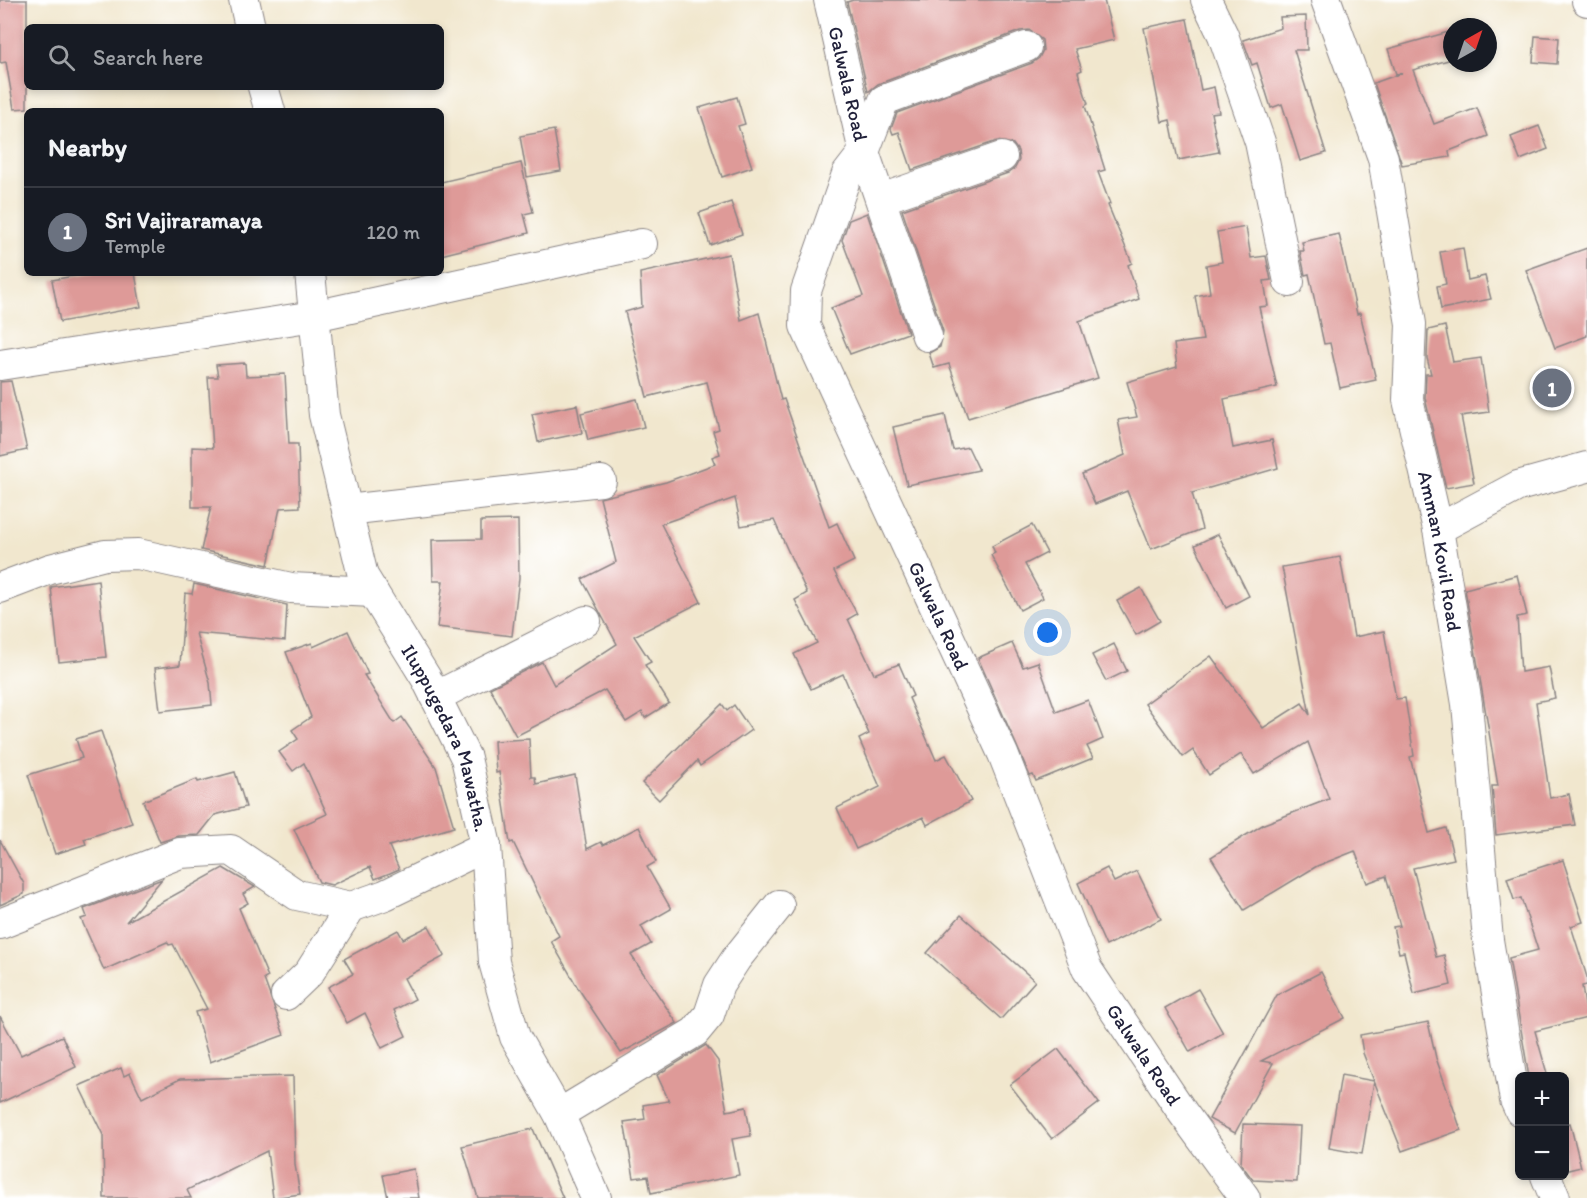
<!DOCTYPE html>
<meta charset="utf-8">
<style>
:root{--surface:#171b24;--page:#242831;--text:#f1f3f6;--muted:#9ea1a6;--line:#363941;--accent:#2563eb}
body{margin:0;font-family:Itim,sans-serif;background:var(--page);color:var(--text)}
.controls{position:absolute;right:18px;bottom:18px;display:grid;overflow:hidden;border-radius:9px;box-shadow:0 3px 9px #0003}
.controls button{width:54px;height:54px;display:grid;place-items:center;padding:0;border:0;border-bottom:2px solid var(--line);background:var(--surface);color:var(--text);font:30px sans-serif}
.compass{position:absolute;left:1443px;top:18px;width:54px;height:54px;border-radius:50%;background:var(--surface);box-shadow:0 3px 9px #0003;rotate:40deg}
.you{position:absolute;left:1048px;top:633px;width:21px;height:21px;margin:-15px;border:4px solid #fff;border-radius:50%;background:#1a73e8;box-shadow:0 0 0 9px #1a73e833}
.badge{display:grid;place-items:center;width:39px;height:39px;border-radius:50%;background:var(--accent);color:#fff;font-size:20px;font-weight:700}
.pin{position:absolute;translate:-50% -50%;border:3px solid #fff;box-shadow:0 2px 6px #0006}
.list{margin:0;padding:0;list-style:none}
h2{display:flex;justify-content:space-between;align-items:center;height:78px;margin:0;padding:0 24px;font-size:26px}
h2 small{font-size:20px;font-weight:400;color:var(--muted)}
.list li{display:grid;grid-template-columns:39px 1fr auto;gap:18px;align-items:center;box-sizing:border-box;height:90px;padding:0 24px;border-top:2px solid var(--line)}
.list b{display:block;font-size:22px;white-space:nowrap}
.list p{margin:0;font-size:20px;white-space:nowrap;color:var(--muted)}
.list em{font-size:20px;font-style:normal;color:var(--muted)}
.icon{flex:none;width:33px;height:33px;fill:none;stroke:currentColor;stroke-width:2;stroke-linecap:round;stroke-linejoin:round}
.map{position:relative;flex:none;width:1587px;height:1198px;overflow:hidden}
.search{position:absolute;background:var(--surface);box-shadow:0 3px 9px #0003;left:24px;top:24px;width:420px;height:66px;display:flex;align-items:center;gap:15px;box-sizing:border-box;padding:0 21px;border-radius:9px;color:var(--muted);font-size:22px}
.panel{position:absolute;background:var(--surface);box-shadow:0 3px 9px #0003;left:24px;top:108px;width:420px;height:168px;border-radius:9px}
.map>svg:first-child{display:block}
.building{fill:#de9a98}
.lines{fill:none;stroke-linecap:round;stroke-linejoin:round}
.minor-casing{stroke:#8a8484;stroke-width:32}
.minor{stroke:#fff;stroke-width:30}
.labels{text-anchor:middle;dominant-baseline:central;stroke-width:4.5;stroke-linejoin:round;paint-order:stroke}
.street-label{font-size:20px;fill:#22223b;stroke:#fff}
</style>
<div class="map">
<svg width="1587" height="1198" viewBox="0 0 1587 1198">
<rect width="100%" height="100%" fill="#fff"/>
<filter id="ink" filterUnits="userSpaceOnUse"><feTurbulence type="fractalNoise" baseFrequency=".0167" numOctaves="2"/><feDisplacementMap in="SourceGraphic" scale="12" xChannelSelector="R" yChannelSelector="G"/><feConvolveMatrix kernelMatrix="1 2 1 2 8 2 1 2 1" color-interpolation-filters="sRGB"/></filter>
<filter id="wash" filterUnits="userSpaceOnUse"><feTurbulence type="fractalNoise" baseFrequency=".008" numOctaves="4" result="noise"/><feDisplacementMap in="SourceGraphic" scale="24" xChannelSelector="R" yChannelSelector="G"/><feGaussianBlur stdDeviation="1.35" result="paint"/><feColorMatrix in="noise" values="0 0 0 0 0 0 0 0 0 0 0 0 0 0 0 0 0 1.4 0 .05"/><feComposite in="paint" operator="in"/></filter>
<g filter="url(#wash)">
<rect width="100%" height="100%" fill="#f1e7ce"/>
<g id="blocks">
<g class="building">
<path d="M 0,0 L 27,0 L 27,108 L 14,109 L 6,62 L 0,63 Z"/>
<path d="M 853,0 L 1104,0 L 1114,40 L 1075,49 L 1082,70 L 1078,72 L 1088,104 L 1085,106 L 1105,170 L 1098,172 L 1110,204 L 1108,205 L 1132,263 L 1128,265 L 1139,299 L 1079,321 L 1098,378 L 968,418 L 949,364 L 934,368 L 929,353 L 940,347 L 943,331 L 902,210 L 1008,173 L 1015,168 L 1019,160 L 1018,151 L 1013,144 L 997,141 L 912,170 L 899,132 L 893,134 L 891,129 L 897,113 L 1032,63 L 1039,58 L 1043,50 L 1042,40 L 1029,30 L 1020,31 L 878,84 L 868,92 L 847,2 Z"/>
<path d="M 1306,16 L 1307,50 L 1294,50 L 1326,153 L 1300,161 L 1282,104 L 1271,108 L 1257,63 L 1252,65 L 1243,40 L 1281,28 L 1280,17 Z"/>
<path d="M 1187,19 L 1201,90 L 1214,87 L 1219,112 L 1211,113 L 1219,152 L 1178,160 L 1170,120 L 1162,122 L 1144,28 Z"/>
<path d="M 1452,31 L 1452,59 L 1413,70 L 1434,124 L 1477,108 L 1488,136 L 1449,151 L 1450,157 L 1402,165 L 1374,83 L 1402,73 L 1396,74 L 1388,49 Z"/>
<path d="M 1535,36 L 1559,38 L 1557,64 L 1533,62 Z"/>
<path d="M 737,97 L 745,124 L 738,126 L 752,167 L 722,177 L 699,108 Z"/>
<path d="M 1539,126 L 1548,149 L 1520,160 L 1511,137 Z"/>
<path d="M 554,130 L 561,171 L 527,177 L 520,136 Z"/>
<path d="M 521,163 L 533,212 L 524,214 L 529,233 L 441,255 L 441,182 Z"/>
<path d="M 731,202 L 742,234 L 710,245 L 699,213 Z"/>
<path d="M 867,213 L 908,333 L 850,354 L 831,308 L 863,296 L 842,240 L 849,220 Z"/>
<path d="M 1246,227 L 1251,258 L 1266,256 L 1271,280 L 1264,281 L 1268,306 L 1259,307 L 1277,387 L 1224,399 L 1233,448 L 1272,440 L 1278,468 L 1192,493 L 1202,529 L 1151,549 L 1127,491 L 1095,504 L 1082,474 L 1125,455 L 1118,420 L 1137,417 L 1127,382 L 1177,367 L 1174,344 L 1203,340 L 1195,296 L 1210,293 L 1206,265 L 1222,262 L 1217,232 Z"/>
<path d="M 1339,234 L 1357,314 L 1360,313 L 1376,380 L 1340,388 L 1330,343 L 1324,344 L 1309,274 L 1305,275 L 1300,251 L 1304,251 L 1302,242 Z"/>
<path d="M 1463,248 L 1468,280 L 1485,276 L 1491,299 L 1441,309 L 1437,286 L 1446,284 L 1440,252 Z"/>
<path d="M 1587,248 L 1587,336 L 1555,348 L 1526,270 Z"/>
<path d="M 729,254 L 741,320 L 759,313 L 781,400 L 784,399 L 829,527 L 837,523 L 854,561 L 834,571 L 857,614 L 848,619 L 874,674 L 899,664 L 913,696 L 909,698 L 936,760 L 946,755 L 971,801 L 927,825 L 923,817 L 856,849 L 837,808 L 880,787 L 859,739 L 869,734 L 843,674 L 811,689 L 794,654 L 817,643 L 795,600 L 807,593 L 774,520 L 741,526 L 735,498 L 661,524 L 701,602 L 634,636 L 651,662 L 645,665 L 669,703 L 645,718 L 642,712 L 626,722 L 605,690 L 516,736 L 490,688 L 542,662 L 554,685 L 617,644 L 582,579 L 616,562 L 600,498 L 666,482 L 715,464 L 712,457 L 720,454 L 713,431 L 719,429 L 707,382 L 647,397 L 625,312 L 642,307 L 640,273 Z"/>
<path d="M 89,273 L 135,273 L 141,307 L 60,322 L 52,280 Z"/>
<path d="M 1445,326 L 1453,362 L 1481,358 L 1489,412 L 1461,416 L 1474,483 L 1446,488 L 1425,398 L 1426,374 L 1431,374 L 1427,358 L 1428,330 Z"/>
<path d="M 245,363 L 246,376 L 285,374 L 289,444 L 298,444 L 300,507 L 280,508 L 268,565 L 201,550 L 211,507 L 192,507 L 192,447 L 213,448 L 208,377 L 218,377 L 216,365 Z"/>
<path d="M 11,381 L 27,450 L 0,456 L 0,382 Z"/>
<path d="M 637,399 L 644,427 L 588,440 L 581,413 Z"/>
<path d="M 577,405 L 582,433 L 538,442 L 532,414 Z"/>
<path d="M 945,415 L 953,450 L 968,447 L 979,470 L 907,485 L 893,427 Z"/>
<path d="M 518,520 L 519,578 L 512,636 L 437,627 L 443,581 L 433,581 L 432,540 L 481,539 L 481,521 Z"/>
<path d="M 1032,525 L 1047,553 L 1025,564 L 1043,598 L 1020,610 L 991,555 L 995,553 L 992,546 Z"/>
<path d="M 1218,534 L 1249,596 L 1226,608 L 1195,545 Z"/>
<path d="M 1340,557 L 1354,637 L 1384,631 L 1396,699 L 1405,698 L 1414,756 L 1410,757 L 1429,833 L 1446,828 L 1454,859 L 1413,868 L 1436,957 L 1444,955 L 1451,985 L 1414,994 L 1404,952 L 1399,953 L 1393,927 L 1400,926 L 1386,876 L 1367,883 L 1355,851 L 1317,866 L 1244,910 L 1211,857 L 1264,824 L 1329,799 L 1308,742 L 1254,774 L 1241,754 L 1209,775 L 1193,750 L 1183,757 L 1145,704 L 1211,656 L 1263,728 L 1302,703 L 1310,715 L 1282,567 Z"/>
<path d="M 1517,575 L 1527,615 L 1517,617 L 1521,672 L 1549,667 L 1555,698 L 1536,702 L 1550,798 L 1569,794 L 1575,825 L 1496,835 L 1492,786 L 1498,786 L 1465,589 Z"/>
<path d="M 98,580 L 106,657 L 59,662 L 51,587 Z"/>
<path d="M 194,584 L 287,605 L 285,641 L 196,633 L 210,683 L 212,705 L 160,711 L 155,668 L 180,665 L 185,593 L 192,594 Z"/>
<path d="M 1141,588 L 1160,621 L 1136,635 L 1117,601 Z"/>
<path d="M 348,631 L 368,674 L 364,675 L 394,723 L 402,717 L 436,767 L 454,827 L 389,846 L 399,869 L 390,873 L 375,879 L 370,867 L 332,885 L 319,882 L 294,829 L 327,814 L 304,763 L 293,771 L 279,752 L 298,739 L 292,730 L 311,717 L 286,652 L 312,643 L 313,647 Z"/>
<path d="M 1012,643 L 1023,667 L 1038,662 L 1056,712 L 1088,700 L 1103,739 L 1087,746 L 1093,758 L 1036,781 L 1033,775 L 1030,776 L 978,658 Z"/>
<path d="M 1114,644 L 1127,671 L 1106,681 L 1092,655 Z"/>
<path d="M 722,704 L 727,711 L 734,705 L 751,730 L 700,766 L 697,761 L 659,800 L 642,783 Z"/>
<path d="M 101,731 L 132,823 L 84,839 L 86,844 L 55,854 L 28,775 L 82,758 L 76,739 Z"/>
<path d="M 529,739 L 531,777 L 535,777 L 536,784 L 575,775 L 587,849 L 601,842 L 603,845 L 639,827 L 656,862 L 647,867 L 671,909 L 641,926 L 651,944 L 631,955 L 677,1023 L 621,1053 L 578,988 L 551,941 L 559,936 L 513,842 L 510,843 L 499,772 L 496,773 L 494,741 Z"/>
<path d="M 235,772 L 246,807 L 215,815 L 199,835 L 179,836 L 160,842 L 143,801 L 197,779 L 198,782 Z"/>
<path d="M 0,840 L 24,884 L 24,894 L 0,905 Z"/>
<path d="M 1563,860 L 1583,922 L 1571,926 L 1587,977 L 1587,985 L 1582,986 L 1587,1018 L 1535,1031 L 1548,1077 L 1529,1077 L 1509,958 L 1538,950 L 1521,898 L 1514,900 L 1507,878 Z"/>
<path d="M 223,868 L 255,887 L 243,894 L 248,903 L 239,908 L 268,977 L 264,979 L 284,1035 L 210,1062 L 195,1012 L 207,1009 L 173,944 L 169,945 L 167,942 L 104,970 L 81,919 L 87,917 L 84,909 L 162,879 L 126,922 Z"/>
<path d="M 1107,868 L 1114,882 L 1137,871 L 1161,919 L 1106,946 L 1078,883 Z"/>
<path d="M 961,915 L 1035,981 L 1001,1019 L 927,953 Z"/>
<path d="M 429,926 L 445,956 L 404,978 L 415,999 L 394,1010 L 406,1036 L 382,1048 L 365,1013 L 347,1023 L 328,987 L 353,974 L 344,959 L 398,930 L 403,939 Z"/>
<path d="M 1321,972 L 1345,1018 L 1261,1061 L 1273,1063 L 1235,1133 L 1209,1119 L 1277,995 Z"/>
<path d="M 1198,989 L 1223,1033 L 1190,1052 L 1165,1008 Z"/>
<path d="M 0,1016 L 21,1055 L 62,1036 L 76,1067 L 0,1103 Z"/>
<path d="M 1428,1022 L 1436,1058 L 1461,1130 L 1402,1151 L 1374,1081 L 1362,1154 L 1329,1148 L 1341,1075 L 1374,1081 L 1363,1053 L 1360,1035 Z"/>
<path d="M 706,1045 L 718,1061 L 727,1111 L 746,1107 L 751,1136 L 732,1139 L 739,1175 L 651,1193 L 648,1176 L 634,1178 L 624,1122 L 645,1119 L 643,1105 L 669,1101 L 657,1075 Z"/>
<path d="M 1058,1049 L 1099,1103 L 1052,1139 L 1010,1085 Z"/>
<path d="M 121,1068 L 124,1076 L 130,1073 L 142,1098 L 180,1079 L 293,1076 L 295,1165 L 300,1194 L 273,1198 L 267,1151 L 187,1190 L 191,1198 L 104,1198 L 103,1135 L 79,1086 Z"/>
<path d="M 1570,1123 L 1581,1167 L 1564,1171 L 1564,1124 Z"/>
<path d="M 1243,1124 L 1300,1126 L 1297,1182 L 1253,1180 L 1241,1164 Z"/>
<path d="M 533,1129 L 563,1198 L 478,1198 L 462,1146 Z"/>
<path d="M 414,1169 L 419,1198 L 388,1198 L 383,1175 Z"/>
</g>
</g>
</g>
<g filter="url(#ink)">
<use href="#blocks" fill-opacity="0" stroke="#8a8484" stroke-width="1.5"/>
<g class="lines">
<defs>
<g id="minor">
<path d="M 244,0 L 250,27"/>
<path id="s1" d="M 829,0 L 864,152 L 847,174 L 806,291 L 805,326 L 1003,754 L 1087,969 L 1183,1113 L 1245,1198"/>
<path d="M 1206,0 L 1223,35 L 1260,142 L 1289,282"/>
<path id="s2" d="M 1326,0 L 1383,158 L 1411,324 L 1408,400 L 1438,529 L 1467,704 L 1488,940 L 1515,1100 L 1520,1111"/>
<path d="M 1587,0 L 1587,1"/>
<path d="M 263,87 L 270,111"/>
<path d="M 881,199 L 1002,157"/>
<path id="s3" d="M 310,273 L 324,415 L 363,576 L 426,678 L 466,758 L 486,846 L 494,962 L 515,1037 L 559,1114 L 596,1198"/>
<path d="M 927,336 L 864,152 L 884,100 L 1026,47"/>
<path d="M 0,365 L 314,316 L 642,244"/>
<path d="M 347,510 L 601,481"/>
<path d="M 1438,529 L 1518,486 L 1587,467"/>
<path d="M 0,588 L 50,569 L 105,555 L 138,554 L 291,588 L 373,592"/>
<path d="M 435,697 L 586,621"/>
<path d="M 0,924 L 180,853 L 231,850 L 297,895 L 351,907 L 385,895 L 486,846"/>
<path d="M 286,995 L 309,973 L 351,907"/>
<path d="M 559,1114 L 695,1032 L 709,1015 L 719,985 L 736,959 L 779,905"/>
<path d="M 1546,1176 L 1555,1198"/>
</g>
</defs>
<use href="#minor" class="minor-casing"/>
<use href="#minor" class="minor"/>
</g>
</g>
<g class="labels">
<g class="street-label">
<text stroke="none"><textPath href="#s1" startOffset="86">Galwala Road</textPath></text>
<text stroke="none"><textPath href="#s2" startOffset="567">Amman Kovil Road</textPath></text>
<text stroke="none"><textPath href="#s1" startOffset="662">Galwala Road</textPath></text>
<text stroke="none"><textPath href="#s3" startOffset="492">Iluppugedara Mawatha.</textPath></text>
<text stroke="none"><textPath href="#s1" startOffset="1148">Galwala Road</textPath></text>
</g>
</g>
</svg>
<div class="controls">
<button>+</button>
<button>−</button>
</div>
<svg class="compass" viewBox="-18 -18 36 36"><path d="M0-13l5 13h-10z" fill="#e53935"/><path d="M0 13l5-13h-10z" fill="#9ea1a6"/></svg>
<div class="you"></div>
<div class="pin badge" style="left:1552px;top:388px;background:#6b7280">1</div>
<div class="search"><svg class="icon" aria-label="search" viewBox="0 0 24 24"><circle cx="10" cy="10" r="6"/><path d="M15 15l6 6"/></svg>Search here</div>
<section class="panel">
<h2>Nearby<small></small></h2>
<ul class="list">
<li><span class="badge" style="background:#6b7280">1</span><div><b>Sri Vajiraramaya</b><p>Temple</p></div><em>120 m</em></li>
</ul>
</section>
</div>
